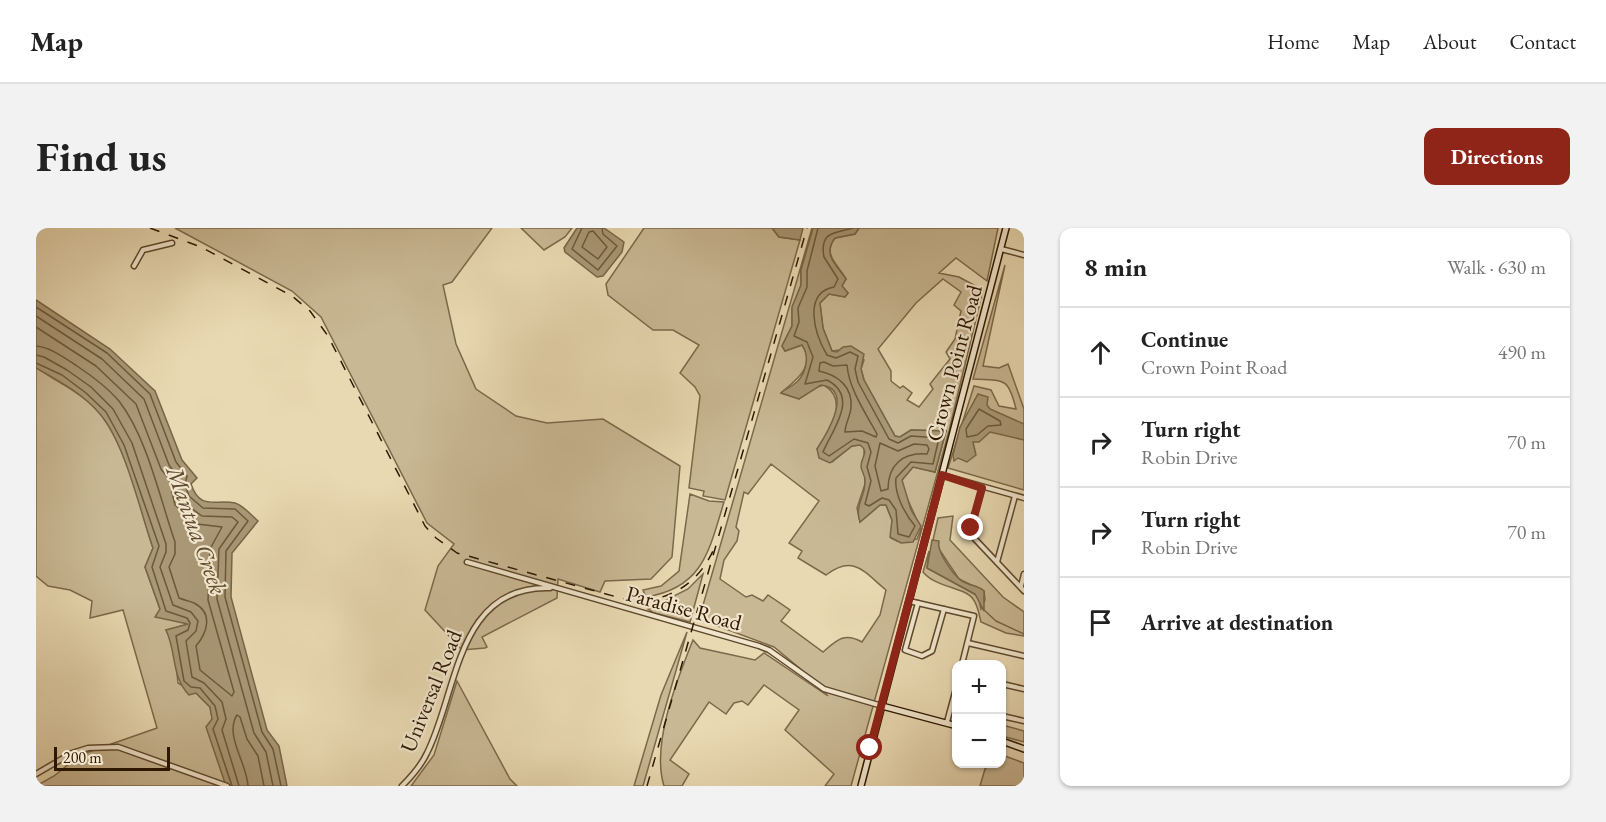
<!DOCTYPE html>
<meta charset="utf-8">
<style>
:root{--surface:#fff;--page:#f2f2f2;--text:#222;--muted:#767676;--line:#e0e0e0;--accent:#8f2418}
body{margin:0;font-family:"EB Garamond",serif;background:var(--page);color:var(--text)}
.controls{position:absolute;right:18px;bottom:18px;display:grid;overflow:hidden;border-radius:12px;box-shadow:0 2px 4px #0004}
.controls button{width:54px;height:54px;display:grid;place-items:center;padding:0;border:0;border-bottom:2px solid var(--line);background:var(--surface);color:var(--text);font:30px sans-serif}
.scale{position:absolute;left:18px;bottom:15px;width:116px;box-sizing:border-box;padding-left:6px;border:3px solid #2e1800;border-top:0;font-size:16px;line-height:21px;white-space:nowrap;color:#2e1800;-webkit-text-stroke:4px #f1e6cd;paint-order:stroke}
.stop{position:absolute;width:18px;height:18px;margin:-14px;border:4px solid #8f2418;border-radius:50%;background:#fff}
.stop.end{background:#8f2418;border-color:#fff;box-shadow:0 2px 6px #0008}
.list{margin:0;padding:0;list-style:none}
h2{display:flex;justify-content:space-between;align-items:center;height:78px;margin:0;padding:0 24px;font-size:26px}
h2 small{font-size:20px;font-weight:400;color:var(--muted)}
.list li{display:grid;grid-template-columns:39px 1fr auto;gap:18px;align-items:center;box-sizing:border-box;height:90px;padding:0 24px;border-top:2px solid var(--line)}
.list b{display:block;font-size:22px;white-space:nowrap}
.list p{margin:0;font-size:20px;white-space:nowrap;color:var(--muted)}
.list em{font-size:20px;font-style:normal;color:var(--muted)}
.icon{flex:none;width:33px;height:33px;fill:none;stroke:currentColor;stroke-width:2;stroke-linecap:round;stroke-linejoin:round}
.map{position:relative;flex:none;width:988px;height:558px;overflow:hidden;border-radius:12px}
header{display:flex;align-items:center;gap:36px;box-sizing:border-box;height:84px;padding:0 30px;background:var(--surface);border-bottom:2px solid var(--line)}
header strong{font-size:28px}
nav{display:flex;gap:33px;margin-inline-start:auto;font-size:21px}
.intro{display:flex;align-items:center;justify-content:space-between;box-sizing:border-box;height:144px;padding:0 36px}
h1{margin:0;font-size:42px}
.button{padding:15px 27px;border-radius:12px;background:var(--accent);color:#fff;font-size:21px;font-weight:700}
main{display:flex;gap:36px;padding:0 36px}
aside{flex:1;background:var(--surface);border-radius:12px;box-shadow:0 2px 4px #0004}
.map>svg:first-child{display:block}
.green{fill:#c9b894;stroke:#7c684a;stroke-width:1.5;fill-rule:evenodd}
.water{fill:#a99775;stroke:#786446;stroke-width:1.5}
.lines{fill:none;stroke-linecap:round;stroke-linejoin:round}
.shore{stroke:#6c583a;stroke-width:1.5}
.stream{stroke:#786446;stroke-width:1.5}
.street-casing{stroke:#5d482c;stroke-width:7}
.secondary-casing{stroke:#2e1800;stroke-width:8}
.street{stroke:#f1e6cd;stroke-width:4}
.secondary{stroke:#f1e6cd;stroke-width:5}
.rail{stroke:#2e1800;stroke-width:1.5;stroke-dasharray:10 10;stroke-linecap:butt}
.route{stroke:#8f2418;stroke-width:8}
.labels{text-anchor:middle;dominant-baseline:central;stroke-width:4.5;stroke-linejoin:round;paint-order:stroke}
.street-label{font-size:22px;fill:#2e1800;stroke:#f1e6cd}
.water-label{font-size:24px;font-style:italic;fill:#5f4b2f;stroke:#f1e6cd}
</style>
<header>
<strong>Map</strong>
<nav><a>Home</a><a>Map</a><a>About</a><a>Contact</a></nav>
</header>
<div class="intro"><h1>Find us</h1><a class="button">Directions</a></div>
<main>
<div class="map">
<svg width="988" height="558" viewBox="0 0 988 558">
<rect width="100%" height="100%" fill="#e9d9b2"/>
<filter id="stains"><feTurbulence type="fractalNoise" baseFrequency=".00333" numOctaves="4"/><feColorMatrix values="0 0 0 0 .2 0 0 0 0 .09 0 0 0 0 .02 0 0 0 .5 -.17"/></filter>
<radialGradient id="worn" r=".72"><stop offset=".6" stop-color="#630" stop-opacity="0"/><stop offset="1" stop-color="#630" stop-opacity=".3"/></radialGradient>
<g class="green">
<path d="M 139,0 L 456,0 L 416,54 L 407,57 L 420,116 L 440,161 L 480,188 L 511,195 L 567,191 L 644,238 L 636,329 L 615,351 L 569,353 L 564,364 L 522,351 L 521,370 L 446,409 L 451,419 L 449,420 L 426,422 L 389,382 L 402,338 L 418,316 L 391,295 L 285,89 L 256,63 Z"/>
<path d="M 485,0 L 536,0 L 529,9 L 508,22 Z"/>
<path d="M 608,0 L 736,0 L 743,9 L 764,12 L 689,272 L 667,268 L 668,263 L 653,260 L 664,168 L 659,159 L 644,145 L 663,117 L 637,102 L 617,102 L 572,67 L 570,56 Z"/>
<path d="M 776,0 L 765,42 L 765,57 L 756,82 L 756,98 L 746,118 L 749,123 L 766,117 C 781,138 759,153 745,165 L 763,171 L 781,159 L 788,157 C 814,173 793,203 781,221 L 796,234 L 816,218 L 824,217 L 828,219 L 829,256 L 821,280 L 824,294 L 844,277 L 850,277 L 856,292 L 855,310 L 861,313 L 881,311 L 885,301 L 866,259 L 866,252 L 877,239 L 899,244 L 910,203 L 875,202 L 864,209 L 859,208 L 828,152 L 825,141 L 828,132 L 804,122 L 796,123 L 787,100 L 784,75 L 793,66 L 809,69 L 812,65 L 806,58 L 810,51 C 802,36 786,27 799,10 L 819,6 L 823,0 L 962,0 L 951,53 L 920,30 L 903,45 L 923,49 L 947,62 L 913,203 L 815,558 L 789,558 L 798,546 L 749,502 L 763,482 L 728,457 L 712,477 L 706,473 L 698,475 L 690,486 L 673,474 L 634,532 L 653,546 L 646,558 L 628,558 C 615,516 641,452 657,412 L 664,420 L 719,432 L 728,425 L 792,468 L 773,448 L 738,419 L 663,391 ZM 907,51 L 925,64 L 918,77 L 925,83 L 919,111 L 910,124 L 914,131 L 894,156 L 897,161 L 883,179 L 871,172 L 876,165 L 867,158 L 864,160 L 855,153 L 855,143 L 842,121 L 880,75 ZM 735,236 L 783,273 L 753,315 L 766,323 L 762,330 L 790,347 C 818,326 828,344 850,362 L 844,387 L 826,414 C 808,404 801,412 787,424 L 745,393 L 754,382 L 732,367 L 727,373 L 716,367 L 710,369 L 684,351 L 688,332 L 701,313 L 703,303 L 700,299 L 708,264 L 712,266 Z"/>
<path d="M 969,37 L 947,138 L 963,140 L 972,136 L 988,181 L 988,262 L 912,240 L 938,158 L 955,162 L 963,178 L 980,181 C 972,148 968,153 937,151 Z"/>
<path d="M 0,139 C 21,155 49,165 66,188 C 93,225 103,278 117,320 L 109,339 L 124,381 L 154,396 L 130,402 L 138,418 L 142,455 L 160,465 L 174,479 L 190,558 L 0,558 L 18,548 L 44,527 L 121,500 L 87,382 L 54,390 L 56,373 L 34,362 L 12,358 L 0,348 Z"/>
<path d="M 654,266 L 673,273 L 688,274 C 673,323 667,360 610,369 L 607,362 L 625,358 L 643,343 Z"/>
<path d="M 917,288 L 914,312 L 967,369 L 988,384 L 988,408 L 970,405 L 945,394 C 943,387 942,377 937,371 C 929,359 900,360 887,344 L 893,323 L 891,340 L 942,368 L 945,381 L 949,372 L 948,363 L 923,351 L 897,312 L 902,290 Z"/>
<path d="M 667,346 L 654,394 L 618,385 L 612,381 L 652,361 Z"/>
<path d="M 651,404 L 607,558 L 598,558 L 625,467 Z"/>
<path d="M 421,453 L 474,551 L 481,558 L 375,558 L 398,527 Z"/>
<path d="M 970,498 L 988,503 L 988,514 L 966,508 L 966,500 Z"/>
<path d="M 966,527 L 988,535 L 988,558 L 944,558 L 949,541 L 954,536 L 966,536 Z"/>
</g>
<g class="water">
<path d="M 541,0 L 568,0 L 588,14 L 586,24 L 567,48 L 561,49 L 529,24 L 528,20 Z"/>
<path d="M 736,0 L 767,0 L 764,12 L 743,9 Z"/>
<path d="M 777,0 L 823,0 L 819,6 L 799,10 C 786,27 801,37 810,51 L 806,58 L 812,65 L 809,69 L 793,66 L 784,75 L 787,100 L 796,123 L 801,124 L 807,119 L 815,118 L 828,126 L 825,141 L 828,152 L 859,208 L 864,209 L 875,202 L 910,203 L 899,244 L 877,239 L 866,252 L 875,282 L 885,298 L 877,314 L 865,315 L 854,309 L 856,292 L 850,277 L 844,277 L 824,294 C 818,277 830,268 829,252 C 829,247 825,243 825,238 C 825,229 834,224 824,217 L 816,218 L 794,235 L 783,230 L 781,221 C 790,207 819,161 785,157 L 763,171 L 745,165 C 748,161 752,161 757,157 C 769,149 775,130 766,117 L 749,123 L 746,118 L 756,98 L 756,79 L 765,57 L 765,42 Z"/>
<path d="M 0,72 L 74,121 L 119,163 L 146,232 L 161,250 L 155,256 C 164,283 179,271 199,275 C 207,277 216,288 222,293 L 196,325 L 195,369 L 231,502 L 243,518 L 251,558 L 190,558 L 170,499 L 176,491 L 174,479 L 160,465 L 153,467 C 135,448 141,426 130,402 L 152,396 L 119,389 L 124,381 L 109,339 L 117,320 C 104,283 89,215 64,186 C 47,166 23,153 0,140 Z"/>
<path d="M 942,166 L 952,169 L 951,177 L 954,181 L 988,196 L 988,212 L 954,204 L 943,214 L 937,214 L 940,227 L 931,234 L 922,230 L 918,233 L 917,227 L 924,199 Z"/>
<path d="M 896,312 L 903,313 C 900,323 918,348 926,353 C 933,358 942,357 948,363 L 948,383 L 939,366 L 891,340 Z"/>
</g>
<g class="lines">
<g class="shore">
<path d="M 546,0 L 536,21 L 562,42 L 581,18 L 567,6 L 566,0"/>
<path d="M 782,0 L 771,43 L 771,59 L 762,80 L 763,94 L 758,108 L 771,114 L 777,129 L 769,156 L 791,152 C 824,169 796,202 787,224 L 793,228 L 818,211 L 832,215 L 835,224 L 831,239 L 835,253 L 829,276 L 833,278 L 846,270 L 853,272 L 860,282 L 862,306 L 873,309 L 879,298 C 869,286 858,266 860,250 L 875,234 L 897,236 L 903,210 L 875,208 L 862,215 L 853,211 L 822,154 L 819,141 L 822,128 L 814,124 L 800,130 L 791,127 C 779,107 766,65 798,59 L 802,51 L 788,29 C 783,3 800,5 817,0"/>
<path d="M 557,3 L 571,19 L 562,31 L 546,19 L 553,4 Z"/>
<path d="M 0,79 L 71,125 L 114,166 L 140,234 L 151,248 L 149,257 L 153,268 L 167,280 L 199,281 L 212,293 L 190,323 L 189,369 L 226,504 L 237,521 L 245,558"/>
<path d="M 0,88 L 66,131 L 108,171 L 133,237 L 142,249 L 142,260 L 148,275 L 166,288 L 196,289 L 202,294 L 183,321 L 181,371 L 218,505 L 230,524 L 237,558"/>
<path d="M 0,99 L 60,138 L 100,176 L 125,241 L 133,251 L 139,277 L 161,296 L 186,299 L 174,321 L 172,372 L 198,464 L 196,468 L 164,442 L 160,418 C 171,405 178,385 158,375 C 153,373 148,372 143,370 L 133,339 L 139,326 L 139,314 C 124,271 111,209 83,173 C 71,159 56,148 41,138 C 29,130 14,119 0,118"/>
<path d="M 0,127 L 8,129 L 31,142 L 55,159 L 77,181 L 96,215 L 130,316 L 130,324 L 124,339 L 137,377 L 155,384 L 162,393 L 160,403 L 150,413 L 156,449 L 168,455 L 186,474 L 190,491 L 186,502 L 203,558"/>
<path d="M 788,134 L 797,138 L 811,137 C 813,161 829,184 841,206 L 840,209 L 826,203 L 809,204 C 809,196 814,189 815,180 C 817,159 802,147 783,143 L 784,135 Z"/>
<path d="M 0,135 L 26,147 L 50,165 L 70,184 L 88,217 L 123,318 L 116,339 L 130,383 L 151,390 L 154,395 L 152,402 L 140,408 L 148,453 L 155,459 L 164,460 L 179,478 L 182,491 L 177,501 L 196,558"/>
<path d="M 943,181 L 964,193 L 965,197 L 952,198 L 941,207 L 931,209 L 930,201 Z"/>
<path d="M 844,215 L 862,223 L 878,216 L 891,217 L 893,221 L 891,226 C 867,224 852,237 852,261 L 845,263 L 839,238 Z"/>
<path d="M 212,558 C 211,535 188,507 201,487 L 204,489 L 211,511 L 222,528 L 228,558"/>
</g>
<path class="stream" d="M 948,382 L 960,393 L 988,406"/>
<defs>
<g id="street">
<path d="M 965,21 L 988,27"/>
<path d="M 98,38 L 107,22 L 136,15"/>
<path d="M 906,247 L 988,270"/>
<path d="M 946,260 L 935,300 L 939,311 L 988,363"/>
<path d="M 431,334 L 723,418 L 733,422 L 788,461 L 846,478"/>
<path d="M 961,334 L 979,268"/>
<path d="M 985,358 L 988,346"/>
<path d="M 873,373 L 938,388 L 926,436"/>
<path d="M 882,375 L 869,422 L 886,428 L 896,423 L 908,381"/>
<path d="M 932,415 L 988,428"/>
<path d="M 966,456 L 988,461"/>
<path d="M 966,488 L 988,493"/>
<path d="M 911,494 L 921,457"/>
<path d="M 0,546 L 36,525 L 52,520 L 82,519 L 191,558"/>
<path d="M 366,558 C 376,548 385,538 391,525 C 422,464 420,357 514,360"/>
</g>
<g id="secondary">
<path d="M 846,478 L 921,498"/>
<path d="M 966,513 L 988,521"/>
<path d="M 825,558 L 970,0"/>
</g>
</defs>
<use href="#street" class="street-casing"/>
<use href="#secondary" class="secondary-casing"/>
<use href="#street" class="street"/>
<use href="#secondary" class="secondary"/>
<g class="rail">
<path d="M 114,0 L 165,19 L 256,68 L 274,83 L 292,108 L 389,298 L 400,310 L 421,325 L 599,374 C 639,371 665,353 680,316"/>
<path d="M 611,558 L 771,0"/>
</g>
</g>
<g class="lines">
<path class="route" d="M 834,520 L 906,247 L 946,260 L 935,300"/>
</g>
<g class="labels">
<g class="street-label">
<text transform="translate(918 135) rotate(-75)">Crown Point Road</text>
<text transform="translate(648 380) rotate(15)">Paradise Road</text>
<text transform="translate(395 463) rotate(-68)">Universal Road</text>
</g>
<g class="water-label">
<text transform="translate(161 302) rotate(70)">Mantua Creek</text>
</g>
</g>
<rect width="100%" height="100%" filter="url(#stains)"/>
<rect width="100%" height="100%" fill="url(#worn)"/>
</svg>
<div class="controls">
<button>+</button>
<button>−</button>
</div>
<div class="scale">200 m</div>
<div class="stop" style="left:834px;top:520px"></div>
<div class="stop end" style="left:935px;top:300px"></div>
</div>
<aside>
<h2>8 min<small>Walk · 630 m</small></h2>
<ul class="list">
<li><svg class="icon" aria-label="ahead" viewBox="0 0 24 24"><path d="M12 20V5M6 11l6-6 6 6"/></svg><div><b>Continue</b><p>Crown Point Road</p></div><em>490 m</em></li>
<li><svg class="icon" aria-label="right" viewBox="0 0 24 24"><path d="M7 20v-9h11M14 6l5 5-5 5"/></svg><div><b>Turn right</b><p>Robin Drive</p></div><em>70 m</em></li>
<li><svg class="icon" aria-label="right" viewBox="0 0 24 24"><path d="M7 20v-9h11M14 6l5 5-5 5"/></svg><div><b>Turn right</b><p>Robin Drive</p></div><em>70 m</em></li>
<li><svg class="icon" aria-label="arrive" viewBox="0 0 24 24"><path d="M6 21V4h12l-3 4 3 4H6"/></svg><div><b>Arrive at destination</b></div></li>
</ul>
</aside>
</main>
